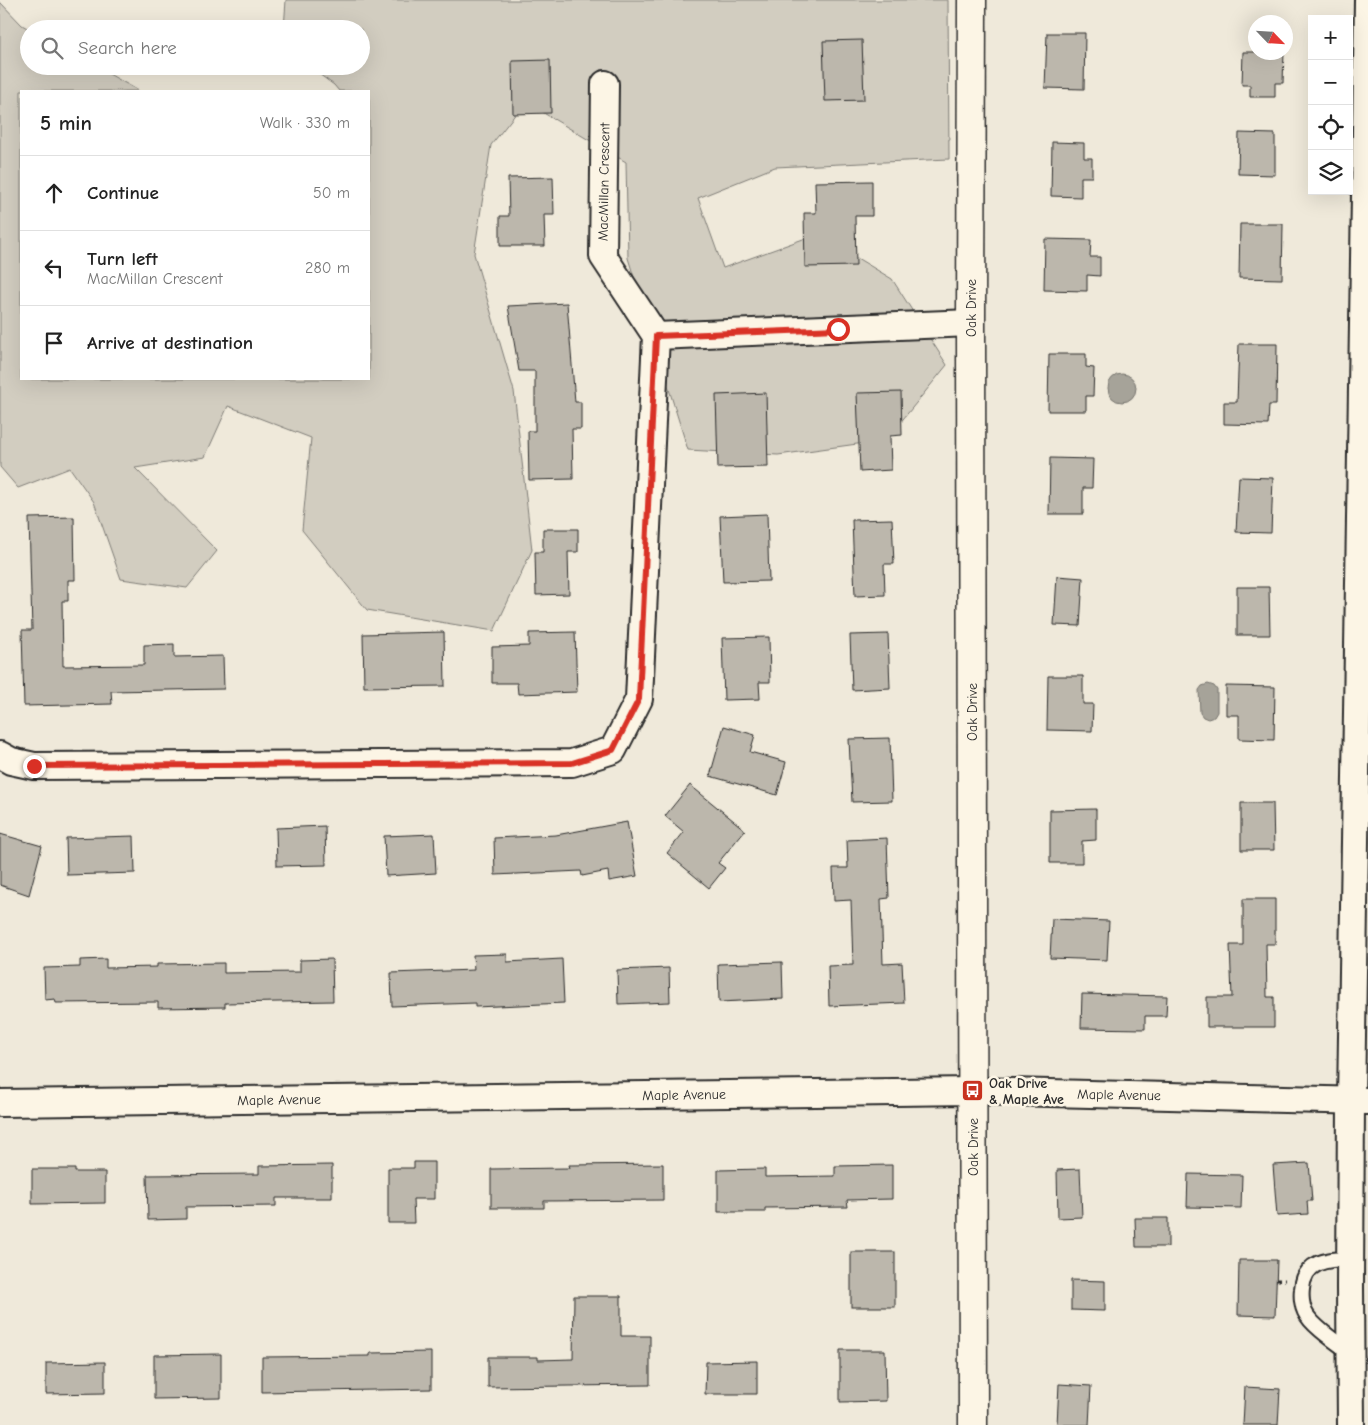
<!DOCTYPE html>
<meta charset="utf-8">
<style>
:root{--surface:#fff;--page:#f6f6f6;--text:#222;--muted:#767676;--line:#e0e0e0}
body{margin:0;font-family:"Comic Neue",sans-serif;background:var(--page);color:var(--text)}
.controls{position:absolute;right:15px;top:15px;display:grid;overflow:hidden;border-radius:0px;box-shadow:0 5px 20px #0002}
.controls button{width:45px;height:45px;display:grid;place-items:center;padding:0;border:0;border-bottom:1px solid var(--line);background:var(--surface);color:var(--text);font:25px sans-serif}
.compass{position:absolute;left:1248px;top:15px;width:45px;height:45px;border-radius:50%;background:var(--surface);box-shadow:0 5px 20px #0002;rotate:115deg}
.stop{position:absolute;width:15px;height:15px;margin:-11px;border:4px solid #d93025;border-radius:50%;background:#fff}
.stop.end{background:#d93025;border-color:#fff;box-shadow:0 1px 5px #0008}
.list{margin:0;padding:0;list-style:none}
h2{display:flex;justify-content:space-between;align-items:center;height:65px;margin:0;padding:0 20px;font-size:21px}
h2 small{font-size:16px;font-weight:400;color:var(--muted)}
.list li{display:grid;grid-template-columns:32px 1fr auto;gap:15px;align-items:center;box-sizing:border-box;height:75px;padding:0 20px;border-top:1px solid var(--line)}
.list b{display:block;font-size:19px;white-space:nowrap}
.list p{margin:0;font-size:16px;white-space:nowrap;color:var(--muted)}
.list em{font-size:16px;font-style:normal;color:var(--muted)}
.icon{flex:none;width:28px;height:28px;fill:none;stroke:currentColor;stroke-width:2;stroke-linecap:round;stroke-linejoin:round}
.map{position:relative;flex:none;width:1368px;height:1425px;overflow:hidden}
.search{position:absolute;background:var(--surface);box-shadow:0 5px 20px #0002;left:20px;top:20px;width:350px;height:55px;display:flex;align-items:center;gap:12px;box-sizing:border-box;padding:0 18px;border-radius:28px;color:var(--muted);font-size:19px}
.panel{position:absolute;background:var(--surface);box-shadow:0 5px 20px #0002;left:20px;top:90px;width:350px;height:290px;border-radius:0px}
.map>svg:first-child{display:block}
.green{fill:#d2cdc0;stroke:#7e7c76}
.water{fill:#a6a399;stroke:#75736d}
.building{fill:#bcb7ac;stroke:#2b2b2b}
.lines{fill:none;stroke-linecap:round;stroke-linejoin:round}
.service-casing{stroke:#2b2b2b;stroke-width:18}
.minor-casing{stroke:#2b2b2b;stroke-width:30}
.tertiary-casing{stroke:#2b2b2b;stroke-width:31}
.path{stroke:#2b2b2b;stroke-width:3;stroke-dasharray:4 4;stroke-linecap:butt}
.service{stroke:#fcf5e5;stroke-width:14}
.minor{stroke:#fcf5e5;stroke-width:26}
.tertiary{stroke:#fcf5e5;stroke-width:28}
.route{stroke:#d93025;stroke-width:6}
.labels{text-anchor:middle;dominant-baseline:central;stroke-width:5;stroke-linejoin:round;paint-order:stroke}
.street-label{font-size:14px;fill:#2b2b2b;stroke:#fcf5e5}
.poi-label{font-size:14px;font-weight:bold;fill:#2b2b2b;stroke:#fcf5e5;text-anchor:start}
</style>
<div class="map">
<svg width="1368" height="1425" viewBox="0 0 1368 1425">
<rect width="100%" height="100%" fill="#efe9da"/>
<filter id="ink" filterUnits="userSpaceOnUse"><feTurbulence type="fractalNoise" baseFrequency=".02" numOctaves="2"/><feDisplacementMap in="SourceGraphic" scale="10" xChannelSelector="R" yChannelSelector="G"/><feConvolveMatrix kernelMatrix="1 2 1 2 8 2 1 2 1" color-interpolation-filters="sRGB"/></filter>
<g filter="url(#ink)">
<path class="green" d="M 286,0 L 948,0 L 949,159 L 775,167 L 698,198 L 723,268 L 817,234 L 892,279 L 947,365 L 886,440 L 778,455 L 688,450 L 628,258 L 626,162 L 525,102 L 491,145 L 474,254 L 514,391 L 532,550 L 494,631 L 367,610 L 302,530 L 311,438 L 228,406 L 205,457 L 135,468 L 217,551 L 187,588 L 121,579 L 94,502 L 70,468 L 18,488 L 0,467 L 0,2 L 22,25 L 29,29 L 29,66 L 95,66 L 139,91 L 21,91 L 21,379 L 369,379 L 369,91 L 339,91 L 334,85 L 308,66 L 361,66 L 361,29 L 284,29 Z"/>
<g class="water">
<circle cx="1122" cy="388" r="14"/>
<path d="M 1208,684 L 1214,686 L 1217,690 L 1217,712 L 1214,717 L 1208,719 L 1203,717 L 1200,713 L 1199,690 L 1202,686 Z"/>
</g>
<g class="building">
<path d="M 1047,33 L 1085,33 L 1084,89 L 1045,88 Z"/>
<path d="M 862,40 L 864,100 L 825,101 L 823,41 Z"/>
<path d="M 1243,52 L 1284,52 L 1283,83 L 1275,83 L 1275,97 L 1250,97 L 1250,85 L 1242,85 Z"/>
<path d="M 550,60 L 551,113 L 513,114 L 512,61 Z"/>
<path d="M 1239,133 L 1275,134 L 1275,175 L 1238,174 Z"/>
<path d="M 1052,142 L 1084,143 L 1084,158 L 1092,158 L 1092,177 L 1081,177 L 1081,197 L 1051,196 Z"/>
<path d="M 553,177 L 554,215 L 544,215 L 545,246 L 500,246 L 500,216 L 509,216 L 508,178 Z"/>
<path d="M 872,181 L 872,216 L 855,216 L 856,266 L 805,267 L 804,213 L 816,213 L 815,182 Z"/>
<path d="M 1240,224 L 1283,224 L 1282,279 L 1239,278 Z"/>
<path d="M 1045,239 L 1091,240 L 1090,257 L 1100,257 L 1100,276 L 1087,275 L 1087,291 L 1044,290 Z"/>
<path d="M 567,303 L 575,402 L 581,402 L 581,429 L 572,429 L 573,479 L 529,480 L 528,431 L 535,431 L 535,371 L 519,371 L 508,306 Z"/>
<path d="M 1239,344 L 1277,344 L 1276,405 L 1269,405 L 1268,425 L 1224,424 L 1224,402 L 1237,402 Z"/>
<path d="M 1049,354 L 1086,354 L 1086,367 L 1094,368 L 1093,396 L 1086,396 L 1086,411 L 1048,411 Z"/>
<path d="M 901,392 L 902,435 L 890,436 L 891,470 L 860,472 L 857,393 Z"/>
<path d="M 766,393 L 768,467 L 718,468 L 716,395 Z"/>
<path d="M 1050,458 L 1093,459 L 1092,488 L 1083,488 L 1083,514 L 1049,514 Z"/>
<path d="M 1239,477 L 1273,478 L 1271,533 L 1236,532 Z"/>
<path d="M 767,514 L 769,581 L 723,582 L 720,516 Z"/>
<path d="M 74,517 L 75,580 L 68,580 L 68,601 L 62,601 L 63,666 L 144,665 L 144,645 L 174,644 L 174,657 L 223,656 L 224,689 L 111,691 L 112,704 L 24,706 L 22,630 L 32,630 L 29,518 Z"/>
<path d="M 892,519 L 894,564 L 884,564 L 885,595 L 855,596 L 852,520 Z"/>
<path d="M 543,529 L 578,529 L 578,552 L 568,552 L 569,594 L 536,595 L 535,552 L 543,552 Z"/>
<path d="M 1057,576 L 1083,578 L 1080,626 L 1054,625 Z"/>
<path d="M 1237,587 L 1269,587 L 1270,635 L 1237,635 Z"/>
<path d="M 444,632 L 445,686 L 364,687 L 363,634 Z"/>
<path d="M 575,632 L 577,692 L 518,694 L 517,683 L 492,683 L 492,647 L 529,646 L 529,633 Z"/>
<path d="M 888,634 L 890,688 L 852,690 L 850,635 Z"/>
<path d="M 769,637 L 770,682 L 759,682 L 760,699 L 724,700 L 722,638 Z"/>
<path d="M 1048,676 L 1083,676 L 1083,704 L 1093,704 L 1092,731 L 1047,730 Z"/>
<path d="M 1226,686 L 1275,687 L 1274,740 L 1239,739 L 1239,715 L 1226,715 Z"/>
<path d="M 724,726 L 755,735 L 750,752 L 786,762 L 777,795 L 710,776 Z"/>
<path d="M 890,738 L 892,801 L 852,802 L 849,739 Z"/>
<path d="M 690,785 L 745,830 L 718,863 L 725,868 L 709,888 L 667,853 L 684,832 L 665,816 Z"/>
<path d="M 1241,803 L 1273,803 L 1274,850 L 1241,850 Z"/>
<path d="M 1096,809 L 1096,840 L 1082,841 L 1082,863 L 1050,863 L 1050,810 Z"/>
<path d="M 627,822 L 637,876 L 609,881 L 608,871 L 582,876 L 581,871 L 495,875 L 494,838 L 556,835 Z"/>
<path d="M 325,826 L 326,865 L 277,866 L 276,828 Z"/>
<path d="M 0,834 L 42,846 L 29,895 L 0,885 Z"/>
<path d="M 434,834 L 436,873 L 386,876 L 384,836 Z"/>
<path d="M 134,836 L 135,873 L 67,875 L 66,838 Z"/>
<path d="M 887,838 L 889,898 L 881,899 L 883,964 L 902,963 L 904,1003 L 829,1006 L 828,966 L 853,965 L 851,900 L 834,901 L 833,868 L 848,868 L 847,840 Z"/>
<path d="M 1243,899 L 1275,899 L 1275,944 L 1266,944 L 1267,997 L 1274,997 L 1274,1027 L 1207,1027 L 1207,997 L 1232,997 L 1230,945 L 1243,945 Z"/>
<path d="M 1052,919 L 1109,921 L 1107,960 L 1050,958 Z"/>
<path d="M 507,954 L 507,962 L 562,959 L 564,1003 L 475,1007 L 475,1003 L 392,1006 L 391,973 L 474,970 L 473,955 Z"/>
<path d="M 106,959 L 106,968 L 157,967 L 157,964 L 224,963 L 224,973 L 300,972 L 300,960 L 332,959 L 333,1001 L 225,1003 L 225,1007 L 158,1008 L 158,1002 L 56,1003 L 55,999 L 45,1000 L 44,968 L 80,967 L 80,960 Z"/>
<path d="M 782,962 L 783,999 L 719,1002 L 718,964 Z"/>
<path d="M 669,968 L 670,1002 L 618,1004 L 617,970 Z"/>
<path d="M 1082,994 L 1167,996 L 1166,1016 L 1145,1016 L 1145,1029 L 1081,1028 Z"/>
<path d="M 414,1162 L 434,1162 L 434,1199 L 413,1199 L 414,1223 L 388,1223 L 388,1168 L 414,1168 Z"/>
<path d="M 1309,1163 L 1312,1201 L 1307,1201 L 1308,1214 L 1277,1216 L 1273,1165 Z"/>
<path d="M 663,1164 L 663,1200 L 544,1201 L 544,1208 L 491,1208 L 491,1169 L 570,1168 L 569,1165 Z"/>
<path d="M 332,1165 L 332,1198 L 276,1198 L 276,1206 L 186,1207 L 186,1219 L 148,1220 L 147,1175 L 259,1174 L 259,1166 Z"/>
<path d="M 892,1165 L 892,1199 L 847,1200 L 848,1207 L 765,1208 L 765,1212 L 718,1212 L 718,1170 L 765,1169 L 765,1177 L 835,1176 L 835,1166 Z"/>
<path d="M 32,1169 L 75,1169 L 75,1172 L 105,1172 L 105,1203 L 32,1204 Z"/>
<path d="M 1080,1169 L 1082,1217 L 1058,1218 L 1057,1170 Z"/>
<path d="M 1188,1174 L 1242,1175 L 1241,1208 L 1187,1207 Z"/>
<path d="M 1135,1218 L 1168,1218 L 1168,1247 L 1136,1247 Z"/>
<rect x="851" y="1252" width="44" height="55"/>
<path d="M 1239,1260 L 1277,1260 L 1275,1316 L 1238,1315 Z"/>
<path d="M 1071,1280 L 1105,1281 L 1105,1311 L 1071,1310 Z"/>
<path d="M 574,1296 L 621,1296 L 621,1336 L 650,1336 L 650,1385 L 488,1387 L 488,1357 L 538,1357 L 538,1360 L 573,1359 Z"/>
<path d="M 840,1350 L 885,1350 L 886,1401 L 840,1402 Z"/>
<path d="M 431,1352 L 431,1389 L 262,1392 L 262,1357 L 370,1356 L 370,1353 Z"/>
<path d="M 221,1354 L 221,1398 L 154,1399 L 154,1355 Z"/>
<path d="M 757,1361 L 757,1394 L 705,1394 L 706,1362 Z"/>
<path d="M 105,1362 L 105,1393 L 46,1394 L 46,1363 Z"/>
<path d="M 1059,1384 L 1091,1386 L 1089,1425 L 1057,1425 Z"/>
<path d="M 1245,1387 L 1280,1389 L 1278,1425 L 1243,1425 Z"/>
</g>
<g class="lines">
<defs>
<path id="service" d="M 1350,1259 C 1327,1259 1304,1261 1302,1289 C 1301,1296 1302,1306 1305,1312 C 1311,1326 1339,1344 1351,1353"/>
<g id="minor">
<path d="M 656,336 L 971,323"/>
<path d="M 0,755 L 11,761 L 34,766 L 572,763 L 613,750 L 639,699 L 656,336 L 603,256 L 605,84"/>
<path d="M 0,1103 L 973,1091 L 1367,1101"/>
<path d="M 1351,1425 L 1350,1288 L 1351,1101 L 1368,0"/>
</g>
<path id="tertiary" d="M 972,0 L 971,323 L 973,1425"/>
</defs>
<use href="#service" class="service-casing"/>
<use href="#minor" class="minor-casing"/>
<use href="#tertiary" class="tertiary-casing"/>
<path class="path" d="M 1276,1280 L 1285,1280"/>
<use href="#service" class="service"/>
<use href="#minor" class="minor"/>
<use href="#tertiary" class="tertiary"/>
</g>
</g>
<g class="lines" filter="url(#ink)">
<path class="route" d="M 34,766 L 572,763 L 613,750 L 639,699 L 656,336 L 838,329"/>
</g>
<defs>
<symbol id="bus-square" viewBox="-11 -11 22 22"><rect x="-9" y="-9" width="18" height="18" rx="4" fill="#c8321e" stroke="#fcf5e5"/><path d="M-5-6H5V4H4V6H2V4H-2V6H-4V4H-5ZM-3.5-4V0h7V-4ZM-3.5 1.2v1.5H-2V1.2ZM2 1.2v1.5H3.5V1.2Z" fill="#fff"/></symbol>
</defs>
<g fill-rule="evenodd">
<use href="#bus-square" x="960" y="1078" width="25" height="25"/>
</g>
<g class="labels">
<g class="street-label">
<text transform="translate(604 182) rotate(-89)">MacMillan Crescent</text>
<text transform="translate(971 308) rotate(-90)">Oak Drive</text>
<text transform="translate(972 712) rotate(-90)">Oak Drive</text>
<text transform="translate(684 1095) rotate(-1)">Maple Avenue</text>
<text transform="translate(1119 1095) rotate(1)">Maple Avenue</text>
<text transform="translate(279 1100) rotate(-1)">Maple Avenue</text>
<text transform="translate(973 1147) rotate(-90)">Oak Drive</text>
</g>
<g class="poi-label">
<text x="989" y="1083">Oak Drive<tspan x="989" dy="16">&amp; Maple Ave</tspan></text>
</g>
</g>
</svg>
<div class="controls">
<button>+</button>
<button>−</button>
<button><svg class="icon" aria-label="locate" viewBox="0 0 24 24"><circle cx="12" cy="12" r="6"/><path d="M12 2v4M12 18v4M2 12h4M18 12h4"/></svg></button>
<button><svg class="icon" aria-label="layers" viewBox="0 0 24 24"><path d="M12 4l9 5-9 5-9-5zM3 14l9 5 9-5"/></svg></button>
</div>
<svg class="compass" viewBox="-18 -18 36 36"><path d="M0-13l5 13h-10z" fill="#e53935"/><path d="M0 13l5-13h-10z" fill="#767676"/></svg>
<div class="stop" style="left:838px;top:329px"></div>
<div class="stop end" style="left:34px;top:766px"></div>
<div class="search"><svg class="icon" aria-label="search" viewBox="0 0 24 24"><circle cx="10" cy="10" r="6"/><path d="M15 15l6 6"/></svg>Search here</div>
<section class="panel">
<h2>5 min<small>Walk · 330 m</small></h2>
<ul class="list">
<li><svg class="icon" aria-label="ahead" viewBox="0 0 24 24"><path d="M12 20V5M6 11l6-6 6 6"/></svg><div><b>Continue</b></div><em>50 m</em></li>
<li><svg class="icon" aria-label="left" viewBox="0 0 24 24"><path d="M17 20v-9H6M10 6l-5 5 5 5"/></svg><div><b>Turn left</b><p>MacMillan Crescent</p></div><em>280 m</em></li>
<li><svg class="icon" aria-label="arrive" viewBox="0 0 24 24"><path d="M6 21V4h12l-3 4 3 4H6"/></svg><div><b>Arrive at destination</b></div></li>
</ul>
</section>
</div>
